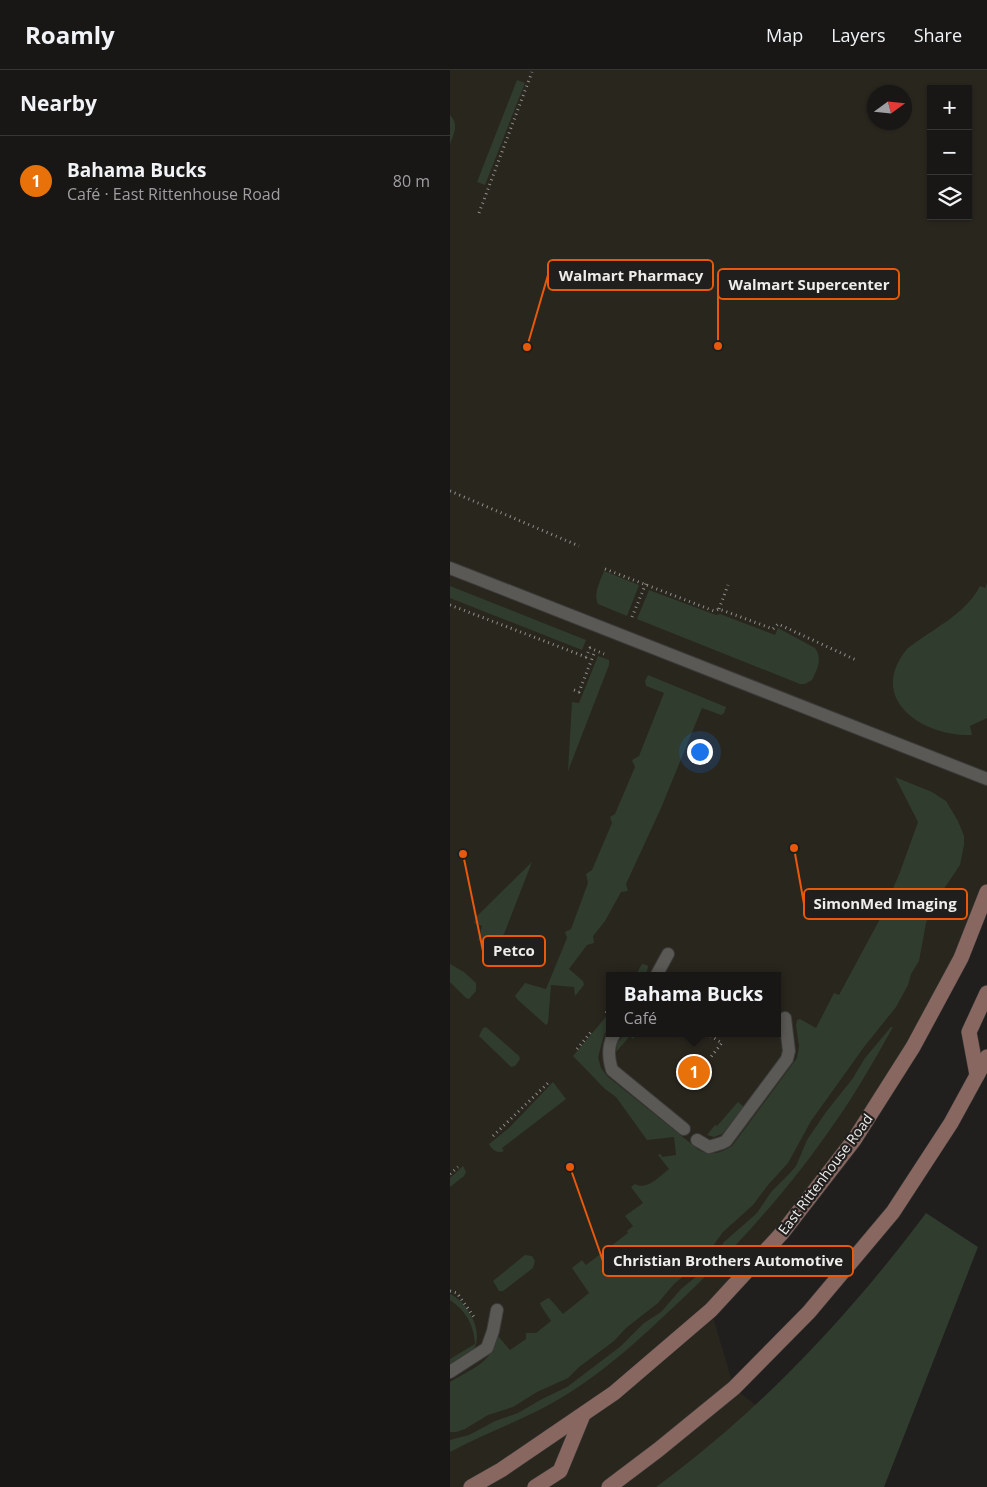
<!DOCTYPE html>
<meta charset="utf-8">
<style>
:root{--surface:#181716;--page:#252423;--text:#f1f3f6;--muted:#9f9fa1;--line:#363635;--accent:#7c3aed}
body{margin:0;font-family:"Open Sans",sans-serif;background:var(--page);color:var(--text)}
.controls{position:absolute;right:15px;top:15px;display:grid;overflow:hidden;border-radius:0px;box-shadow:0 1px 4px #0004}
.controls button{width:45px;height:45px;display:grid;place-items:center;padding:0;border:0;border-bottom:1px solid var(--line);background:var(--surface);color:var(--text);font:25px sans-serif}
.compass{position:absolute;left:417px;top:15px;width:45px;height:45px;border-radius:50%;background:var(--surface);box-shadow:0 1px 4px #0004;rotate:75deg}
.you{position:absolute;left:249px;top:681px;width:18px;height:18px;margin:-12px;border:4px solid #fff;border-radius:50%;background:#1a73e8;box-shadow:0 0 0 8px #1a73e833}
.badge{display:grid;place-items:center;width:32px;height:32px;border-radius:50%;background:var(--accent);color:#fff;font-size:16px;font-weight:700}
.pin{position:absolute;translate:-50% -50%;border:2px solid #fff;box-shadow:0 1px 5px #0006}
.popup{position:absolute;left:156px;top:902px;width:175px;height:65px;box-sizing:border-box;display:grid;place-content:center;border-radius:0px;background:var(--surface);filter:drop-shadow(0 1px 4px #0005);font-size:16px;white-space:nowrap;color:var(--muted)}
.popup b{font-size:19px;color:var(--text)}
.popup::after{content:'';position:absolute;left:50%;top:100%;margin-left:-10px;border:10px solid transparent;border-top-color:var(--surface)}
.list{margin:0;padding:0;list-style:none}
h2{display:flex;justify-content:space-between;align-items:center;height:65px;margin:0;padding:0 20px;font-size:21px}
h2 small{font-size:16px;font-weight:400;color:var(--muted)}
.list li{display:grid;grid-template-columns:32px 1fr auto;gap:15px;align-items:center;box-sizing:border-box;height:90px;padding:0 20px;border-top:1px solid var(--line)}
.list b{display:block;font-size:19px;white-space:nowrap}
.list p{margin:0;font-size:16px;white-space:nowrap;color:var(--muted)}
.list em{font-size:16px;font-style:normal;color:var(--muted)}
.icon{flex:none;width:28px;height:28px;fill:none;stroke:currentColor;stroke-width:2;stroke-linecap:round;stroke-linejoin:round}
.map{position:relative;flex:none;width:537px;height:1417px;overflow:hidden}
header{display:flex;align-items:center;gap:30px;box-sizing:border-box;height:70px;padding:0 25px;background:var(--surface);border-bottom:1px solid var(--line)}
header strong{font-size:24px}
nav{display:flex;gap:28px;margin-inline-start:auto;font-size:18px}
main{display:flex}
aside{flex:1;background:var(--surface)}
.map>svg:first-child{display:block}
.built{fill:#29261e;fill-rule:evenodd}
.green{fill:#303c2e}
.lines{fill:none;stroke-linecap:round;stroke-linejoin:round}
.lane-casing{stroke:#3c3b39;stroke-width:14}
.secondary-casing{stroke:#3c3b39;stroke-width:16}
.path{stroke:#908f8d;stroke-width:3;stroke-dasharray:1 4;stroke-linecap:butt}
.lane{stroke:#5a5956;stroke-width:12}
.secondary{stroke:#896761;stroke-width:15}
.labels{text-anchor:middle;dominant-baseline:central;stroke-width:4.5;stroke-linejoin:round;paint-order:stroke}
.street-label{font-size:14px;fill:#eeedeb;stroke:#201f1d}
.leader{fill:none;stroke:#e8590c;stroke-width:2}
.callout-dot{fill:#e8590c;stroke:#201f1d;stroke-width:2}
.callout{fill:#201f1d;stroke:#e8590c;stroke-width:2}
.callout-label{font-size:15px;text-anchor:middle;font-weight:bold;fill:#eeedeb}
</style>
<header>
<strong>Roamly</strong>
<nav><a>Map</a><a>Layers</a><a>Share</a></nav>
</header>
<main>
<aside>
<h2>Nearby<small></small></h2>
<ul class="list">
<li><span class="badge" style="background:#e8710a">1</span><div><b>Bahama Bucks</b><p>Café · East Rittenhouse Road</p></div><em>80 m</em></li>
</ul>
</aside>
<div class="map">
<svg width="537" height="1417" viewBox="0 0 537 1417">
<rect width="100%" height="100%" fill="#201f1d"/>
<path class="built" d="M 0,0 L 537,0 L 537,822 L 511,888 L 404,1070 L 261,1240 L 284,1318 L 406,1414 L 405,1417 L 0,1417 ZM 481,19 L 518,19 L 518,146 L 481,146 ZM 424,22 L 454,22 L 454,52 L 424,52 ZM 160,906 L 328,906 L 328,963 L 160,963 Z"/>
<g class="green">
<path d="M 67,10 L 75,13 L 35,115 L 27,112 Z"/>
<path d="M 0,45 C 9,54 4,64 0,74 Z"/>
<path d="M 154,501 L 189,515 L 177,546 L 148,534 C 143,523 150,512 154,501 Z"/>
<path d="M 537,513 L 537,648 L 520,656 L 522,665 C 473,667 416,629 457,579 C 483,558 514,546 530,516 L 535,518 Z"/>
<path d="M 0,516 L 136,570 L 132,580 L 0,528 Z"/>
<path d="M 199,520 L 266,545 L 270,544 L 325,565 L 328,558 L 365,578 C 373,588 367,600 362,610 L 355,614 L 350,614 L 187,549 Z"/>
<path d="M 148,586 L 159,590 L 159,595 L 118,701 L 122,632 L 129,633 Z"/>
<path d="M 198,605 L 276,637 L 274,643 L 271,645 L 252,638 L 211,738 L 176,814 L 178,821 L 171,822 L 155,851 L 143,866 L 144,873 L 137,875 L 119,899 L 133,911 L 134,915 L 125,926 L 124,917 L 101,915 L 98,953 L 96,955 L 68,930 L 65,926 L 75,913 L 96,919 L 117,868 L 115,862 L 121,859 L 138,813 L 136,804 L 142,800 L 162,753 L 160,747 L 165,744 L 185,697 L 182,690 L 189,686 L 214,623 L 196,616 L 195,611 Z"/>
<path d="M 445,707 L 482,722 L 496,731 L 508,751 L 514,766 L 514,775 L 510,795 L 481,838 L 476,853 L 469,891 L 461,904 L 458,915 L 446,937 L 414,977 L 361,1051 L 338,1093 L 318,1115 L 303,1135 L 273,1162 L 252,1191 L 224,1214 L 208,1233 L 176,1258 L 164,1271 L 129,1297 L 118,1308 L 87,1322 L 63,1337 L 38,1345 L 15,1359 L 6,1362 L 0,1362 L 0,1312 C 21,1299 44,1292 47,1265 L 60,1280 L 76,1269 L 76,1263 L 86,1263 L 101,1251 L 91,1236 L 90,1233 L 98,1228 L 100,1229 L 113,1244 L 139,1223 L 122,1198 L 132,1190 L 136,1195 L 178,1163 L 177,1161 L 183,1156 L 175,1146 L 193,1133 L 181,1117 L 185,1114 C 197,1121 210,1106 219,1099 L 208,1085 L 211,1084 L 212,1087 L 226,1085 L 224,1067 L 197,1070 L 166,1027 L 155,1019 L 123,986 L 160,942 L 160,955 L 154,965 L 148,987 L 151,998 L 157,1006 L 249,1080 C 262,1086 271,1083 282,1076 L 347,988 L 349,976 L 346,955 L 347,950 L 350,949 L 366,958 L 384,923 L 389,925 L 431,847 L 450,802 L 468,752 Z"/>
<path d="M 82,792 L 54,864 C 46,870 37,874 28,870 L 32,856 L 24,853 L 26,847 Z"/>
<path d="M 0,894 L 14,902 L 26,913 L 26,921 L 19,929 L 16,928 L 0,912 Z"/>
<path d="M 192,894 L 197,895 L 198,897 L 196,906 L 185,906 Z"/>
<path d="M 36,957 L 69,986 L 70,989 L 65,996 L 61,997 L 29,966 L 33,958 Z"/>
<path d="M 441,957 L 443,957 C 425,989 407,1021 386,1051 C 337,1123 277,1188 213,1247 C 184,1274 153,1302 119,1323 C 82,1347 39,1361 0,1382 L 0,1370 L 19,1365 L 45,1351 L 68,1343 L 92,1329 L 117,1317 L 171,1276 L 194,1253 L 211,1242 L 231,1219 L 259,1196 L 274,1172 L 307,1143 L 321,1122 L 339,1104 L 346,1096 L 357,1070 L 376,1042 L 403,1008 L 415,988 Z"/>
<path d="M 175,963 L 188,963 L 183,969 L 180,966 L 166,982 L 167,974 Z"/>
<path d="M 103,1012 L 116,1029 L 52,1078 L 54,1081 C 48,1084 42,1080 39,1074 L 59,1058 Z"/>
<path d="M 288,1032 L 294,1037 L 272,1064 L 264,1067 L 257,1065 L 265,1055 L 267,1056 Z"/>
<path d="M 13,1096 L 16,1102 L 14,1106 L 0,1117 L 0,1108 Z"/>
<path d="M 476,1143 L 528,1177 L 434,1417 L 206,1417 C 310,1341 399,1246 476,1143 Z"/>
<path d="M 75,1185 L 82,1186 L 85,1191 L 83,1198 L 53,1221 L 49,1221 L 43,1211 Z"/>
<path d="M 0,1224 C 17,1231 34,1261 24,1279 L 0,1294 L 0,1289 L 25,1274 C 24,1255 16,1241 0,1230 Z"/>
</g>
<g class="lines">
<defs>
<g id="lane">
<path d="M 0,498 L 537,709"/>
<path d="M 206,906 L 218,884"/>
<path d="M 165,963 C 157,975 158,987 162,1000 L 234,1059"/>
<path d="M 247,1070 L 259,1077 L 272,1073 L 276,1071 L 337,989 L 339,981 L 335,948"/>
<path d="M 0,1302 L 37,1278 L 43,1261 L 47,1240"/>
</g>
<g id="secondary">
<path d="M 527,1005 L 519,962 L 537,923"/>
<path d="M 21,1417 L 51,1400 L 164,1323 L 261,1240 L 332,1163 L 404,1070 L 463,977 L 511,888 L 537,822"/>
<path d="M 85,1417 L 110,1401 L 133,1345"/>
<path d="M 159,1417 L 208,1380 L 284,1318 L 359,1242 L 443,1142 L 501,1053 L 537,987"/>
</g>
</defs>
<use href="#lane" class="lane-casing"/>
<use href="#secondary" class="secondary-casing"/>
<g class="path">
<path d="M 29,143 L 82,2"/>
<path d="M 0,421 L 129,476"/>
<path d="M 155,499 L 264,541 L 269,539 L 323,559 L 328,554 L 406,590"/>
<path d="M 0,535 L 136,587 L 140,578 L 154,584"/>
<path d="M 269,539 L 278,515"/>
<path d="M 182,547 L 197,511"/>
<path d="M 124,620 L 129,622 L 145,581"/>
<path d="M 156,943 L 160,937"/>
<path d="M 256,963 L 272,973 L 260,988"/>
<path d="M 127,979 L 141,962"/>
<path d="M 43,1066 L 98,1013"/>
<path d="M 0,1104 L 8,1097"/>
<path d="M 0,1221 L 7,1223 L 24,1247"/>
</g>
<use href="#lane" class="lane"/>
<use href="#secondary" class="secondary"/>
</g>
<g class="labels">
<g class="street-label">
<text transform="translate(375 1104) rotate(-53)">East Rittenhouse Road</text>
</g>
</g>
<path class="leader" d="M77 277L98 205M268 276L268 214M344 778L354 834M13 784L33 881M120 1097L153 1191"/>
<g class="callout-dot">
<circle cx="77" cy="277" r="5"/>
<circle cx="268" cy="276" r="5"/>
<circle cx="344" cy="778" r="5"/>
<circle cx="13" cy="784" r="5"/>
<circle cx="120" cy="1097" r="5"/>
</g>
<g class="callout">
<rect x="98" y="190" width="165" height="30" rx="5"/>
<rect x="268" y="199" width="181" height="30" rx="5"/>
<rect x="354" y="819" width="163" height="30" rx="5"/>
<rect x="33" y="866" width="62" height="30" rx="5"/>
<rect x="153" y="1176" width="250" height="30" rx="5"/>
</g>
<g class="callout-label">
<text x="181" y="211">Walmart Pharmacy</text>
<text x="359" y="220">Walmart Supercenter</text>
<text x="435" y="839">SimonMed Imaging</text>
<text x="64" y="886">Petco</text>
<text x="278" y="1196">Christian Brothers Automotive</text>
</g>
</svg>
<div class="controls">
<button>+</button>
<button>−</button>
<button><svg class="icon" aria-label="layers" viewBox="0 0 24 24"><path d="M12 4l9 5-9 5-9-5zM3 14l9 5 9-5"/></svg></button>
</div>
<svg class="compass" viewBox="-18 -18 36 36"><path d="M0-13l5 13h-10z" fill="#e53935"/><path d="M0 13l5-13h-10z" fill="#9f9fa1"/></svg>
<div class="you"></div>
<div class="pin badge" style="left:244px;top:1002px;background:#e8710a">1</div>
<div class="popup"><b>Bahama Bucks</b>Café</div>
</div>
</main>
